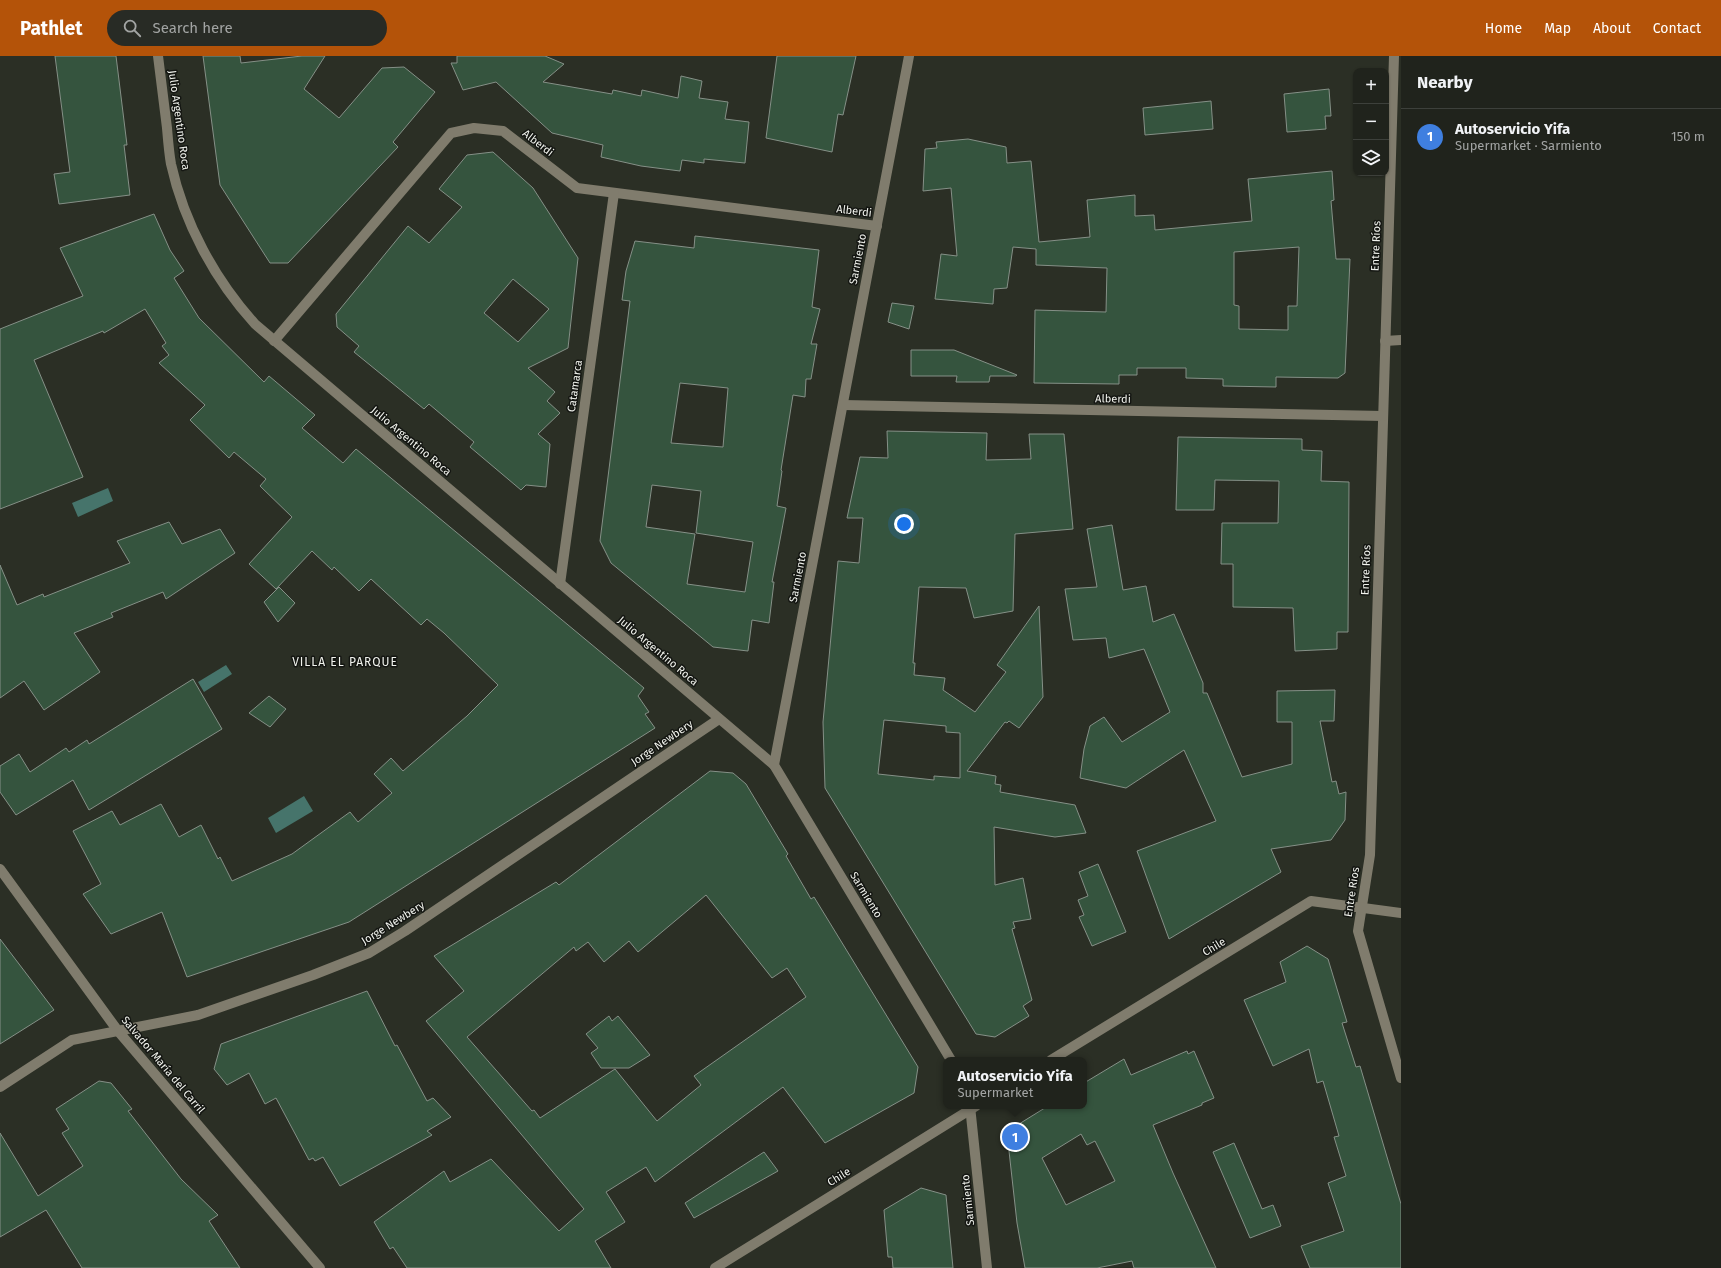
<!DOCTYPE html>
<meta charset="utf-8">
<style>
:root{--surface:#20231c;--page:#282b25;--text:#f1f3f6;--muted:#a2a4a3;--line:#3d403b;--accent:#b45309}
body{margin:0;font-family:"Fira Sans",sans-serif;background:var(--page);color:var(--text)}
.controls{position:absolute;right:12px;top:12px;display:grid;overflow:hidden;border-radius:8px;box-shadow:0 1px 3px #0004}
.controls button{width:36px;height:36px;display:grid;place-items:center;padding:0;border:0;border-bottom:1px solid var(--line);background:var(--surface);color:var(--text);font:20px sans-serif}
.you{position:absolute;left:904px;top:468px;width:14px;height:14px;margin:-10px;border:3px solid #fff;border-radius:50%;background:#1a73e8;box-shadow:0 0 0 6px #1a73e833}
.badge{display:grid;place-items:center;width:26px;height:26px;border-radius:50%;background:var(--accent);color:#fff;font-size:13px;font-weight:700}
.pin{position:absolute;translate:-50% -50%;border:2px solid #fff;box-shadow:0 1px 4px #0006}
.popup{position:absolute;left:943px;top:1001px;width:144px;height:52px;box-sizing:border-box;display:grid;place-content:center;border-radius:8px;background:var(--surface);filter:drop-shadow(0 1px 3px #0005);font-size:13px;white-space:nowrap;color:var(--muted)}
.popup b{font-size:15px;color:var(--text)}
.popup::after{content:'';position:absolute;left:50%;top:100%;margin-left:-8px;border:8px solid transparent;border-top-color:var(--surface)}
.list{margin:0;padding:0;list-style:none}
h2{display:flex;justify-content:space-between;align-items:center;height:52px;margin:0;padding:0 16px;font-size:17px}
h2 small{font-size:13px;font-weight:400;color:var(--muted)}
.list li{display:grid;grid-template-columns:26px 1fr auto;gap:12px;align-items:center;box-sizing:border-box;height:56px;padding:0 16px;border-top:1px solid var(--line)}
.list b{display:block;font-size:15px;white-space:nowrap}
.list p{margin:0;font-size:13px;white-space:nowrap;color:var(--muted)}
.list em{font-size:13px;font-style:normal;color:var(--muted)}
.icon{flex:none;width:22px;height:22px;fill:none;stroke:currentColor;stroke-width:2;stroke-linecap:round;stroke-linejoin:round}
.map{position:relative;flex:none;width:1401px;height:1212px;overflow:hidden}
header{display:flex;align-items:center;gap:24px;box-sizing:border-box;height:56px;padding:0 20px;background:var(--accent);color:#fff}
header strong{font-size:19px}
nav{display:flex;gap:22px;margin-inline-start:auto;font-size:14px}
.search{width:280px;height:36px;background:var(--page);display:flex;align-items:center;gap:10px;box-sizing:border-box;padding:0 14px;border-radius:22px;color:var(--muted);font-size:15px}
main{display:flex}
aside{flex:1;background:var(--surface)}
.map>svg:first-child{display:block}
.water{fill:#46746b}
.building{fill:#35543e;stroke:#859087;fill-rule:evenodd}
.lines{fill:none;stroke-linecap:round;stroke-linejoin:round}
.minor{stroke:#807c6d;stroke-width:10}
.labels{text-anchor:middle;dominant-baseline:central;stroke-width:3;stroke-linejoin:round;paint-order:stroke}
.street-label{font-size:11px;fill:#f1f3ed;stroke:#141612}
.neighbourhood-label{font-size:12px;letter-spacing:1px;fill:#f1f3ed;stroke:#141612}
</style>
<header>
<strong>Pathlet</strong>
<div class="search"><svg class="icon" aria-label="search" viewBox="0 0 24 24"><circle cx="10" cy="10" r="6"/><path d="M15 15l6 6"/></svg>Search here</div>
<nav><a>Home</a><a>Map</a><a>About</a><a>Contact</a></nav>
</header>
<main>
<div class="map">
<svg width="1401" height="1212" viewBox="0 0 1401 1212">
<rect width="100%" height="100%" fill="#2b2f25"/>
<g class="water">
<path d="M 108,432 L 113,445 L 78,461 L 72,447 Z"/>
<path d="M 226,609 L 232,618 L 204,636 L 198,626 Z"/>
<path d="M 304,740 L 313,755 L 276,777 L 268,762 Z"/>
</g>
<g class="building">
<path d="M 55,0 L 116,0 L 127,89 L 124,89 L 130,139 L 59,148 L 54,118 L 70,116 Z"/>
<path d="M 203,0 L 240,0 L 241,7 L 302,0 L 325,0 L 304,33 L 339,62 L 382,12 L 404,11 L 435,36 L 393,86 L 398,91 L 288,207 L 270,207 L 220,129 Z"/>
<path d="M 457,0 L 545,0 L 564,8 L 543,26 L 612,38 L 613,34 L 641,40 L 642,34 L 678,42 L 681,20 L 702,25 L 699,42 L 728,46 L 725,63 L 749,66 L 745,107 L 704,103 L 704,107 L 682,104 L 680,115 L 641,110 L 601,101 L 603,89 L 552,77 L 496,26 L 463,34 L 451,7 L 457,7 Z"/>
<path d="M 777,0 L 856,0 L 843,59 L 838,58 L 832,96 L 766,82 Z"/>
<path d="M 1329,33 L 1331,60 L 1325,60 L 1326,73 L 1287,76 L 1284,38 Z"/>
<path d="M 1211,45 L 1213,73 L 1145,79 L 1143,52 Z"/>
<path d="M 968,83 L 1006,91 L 1007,107 L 1031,105 L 1039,186 L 1090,181 L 1087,144 L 1135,139 L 1135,160 L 1154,159 L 1155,174 L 1252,165 L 1248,123 L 1332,115 L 1334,144 L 1331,145 L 1336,203 L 1350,203 L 1345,317 L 1338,322 L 1276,321 L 1276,331 L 1223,330 L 1223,323 L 1186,322 L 1186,312 L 1137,312 L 1137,319 L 1119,319 L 1119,328 L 1034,327 L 1035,254 L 1106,256 L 1107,212 L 1036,209 L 1036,193 L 1013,191 L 1007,232 L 994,233 L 993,248 L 935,243 L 941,198 L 957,200 L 951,132 L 923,135 L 925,93 L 937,92 L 936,86 ZM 1299,191 L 1297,250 L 1288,250 L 1288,274 L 1239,273 L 1239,250 L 1234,249 L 1234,196 Z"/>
<path d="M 493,96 L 533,132 L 578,202 L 568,292 L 528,312 L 555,336 L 547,345 L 560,357 L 538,378 L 550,388 L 546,431 L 526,429 L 521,434 L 470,391 L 474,386 L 429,348 L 424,353 L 354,296 L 359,290 L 337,271 L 336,258 L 408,170 L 429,187 L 462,151 L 439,133 L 467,99 ZM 513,223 L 549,253 L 518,286 L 484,257 Z"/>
<path d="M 154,158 L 170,194 L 184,215 L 174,222 L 199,262 L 264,326 L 269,320 L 315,359 L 302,372 L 343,407 L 356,393 L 644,632 L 638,640 L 649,656 L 645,658 L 655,672 L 349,866 L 187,921 L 162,856 L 111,878 L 83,838 L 101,828 L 73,775 L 112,755 L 120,769 L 161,748 L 179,781 L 201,769 L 218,803 L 220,801 L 232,825 L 292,798 L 350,756 L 358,766 L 392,737 L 374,718 L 391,702 L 403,715 L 467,660 L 498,629 L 444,577 L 427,563 L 421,569 L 371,523 L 359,535 L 334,511 L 332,514 L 312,495 L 276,533 L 249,508 L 292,461 L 260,430 L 266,423 L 234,396 L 229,402 L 190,364 L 205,349 L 159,307 L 169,299 L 162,290 L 166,287 L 145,253 L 104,277 L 103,275 L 34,304 L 83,421 L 0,453 L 0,273 L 83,240 L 60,192 Z"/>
<path d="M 695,180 L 819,194 L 812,251 L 820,253 L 811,288 L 817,288 L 811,323 L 806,323 L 805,341 L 793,339 L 781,414 L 782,415 L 777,450 L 786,452 L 772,526 L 774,526 L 769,567 L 752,564 L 748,595 L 713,591 L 611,507 L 600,485 L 630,245 L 622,244 L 626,215 L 635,185 L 694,192 ZM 680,327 L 728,332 L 723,391 L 671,387 ZM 652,429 L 701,435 L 696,477 L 753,486 L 745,536 L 687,528 L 695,478 L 646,471 Z"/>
<path d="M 892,247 L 914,250 L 909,273 L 888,266 Z"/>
<path d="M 911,294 L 954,294 L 1017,319 L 1016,320 L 990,320 L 989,326 L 956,326 L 957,320 L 911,320 Z"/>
<path d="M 887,375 L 987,377 L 986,404 L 1031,403 L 1029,378 L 1064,378 L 1073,473 L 1015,478 L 1013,555 L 974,562 L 966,532 L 919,531 L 913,607 L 915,607 L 914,619 L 945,622 L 943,634 L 975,656 L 1006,616 L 997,609 L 1039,550 L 1043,641 L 1019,672 L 1009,665 L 1007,667 L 1005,666 L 967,715 L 996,720 L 995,728 L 1001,729 L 1000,736 L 1075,749 L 1086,777 L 1055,781 L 994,771 L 995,829 L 1023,822 L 1031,863 L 1013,866 L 1015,872 L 1012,873 L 1032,944 L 1023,950 L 1029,960 L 995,981 L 976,978 L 825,732 L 823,666 L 838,505 L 859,507 L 863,462 L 847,462 L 860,401 L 888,402 ZM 884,664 L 946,670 L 946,676 L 960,677 L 960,722 L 934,720 L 934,724 L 878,718 Z"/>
<path d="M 1178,381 L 1302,383 L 1302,394 L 1322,395 L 1321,425 L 1349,426 L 1348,576 L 1337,576 L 1337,593 L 1295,595 L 1293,552 L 1233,551 L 1233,508 L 1221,508 L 1222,467 L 1278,467 L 1279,425 L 1215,424 L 1214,454 L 1176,454 Z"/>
<path d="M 169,466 L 182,488 L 220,473 L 235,497 L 166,543 L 163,536 L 111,557 L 113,561 L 74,577 L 100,616 L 44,654 L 24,625 L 0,642 L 0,509 L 17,549 L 43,538 L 44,541 L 130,507 L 117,485 Z"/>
<path d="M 1112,469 L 1123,534 L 1146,530 L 1153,566 L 1174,558 L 1203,627 L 1203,637 L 1207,637 L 1242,721 L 1292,708 L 1292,666 L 1277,666 L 1277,635 L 1335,634 L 1334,665 L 1320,665 L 1332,726 L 1336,725 L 1339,738 L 1346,736 L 1345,764 L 1331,784 L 1271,793 L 1281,816 L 1169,883 L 1137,795 L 1216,765 L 1184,694 L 1126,732 L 1080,722 L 1084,693 L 1090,670 L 1093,668 L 1104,661 L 1122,686 L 1170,656 L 1144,593 L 1109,602 L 1106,582 L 1073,584 L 1065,533 L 1097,531 L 1087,473 Z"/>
<path d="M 279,531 L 295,547 L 278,566 L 264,546 Z"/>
<path d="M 193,623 L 222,673 L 89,754 L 73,724 L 16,759 L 0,736 L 0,710 L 19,698 L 30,716 L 66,692 L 69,696 L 87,684 L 89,688 Z"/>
<path d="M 269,640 L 286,653 L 270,671 L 249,657 Z"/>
<path d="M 710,715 L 733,717 L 746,728 L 788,798 L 786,800 L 811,843 L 814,841 L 918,1011 L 914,1037 L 825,1087 L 783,1031 L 655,1126 L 646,1111 L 606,1136 L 625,1166 L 595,1185 L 611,1212 L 407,1212 L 393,1191 L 390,1193 L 374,1166 L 444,1115 L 450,1126 L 491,1103 L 559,1175 L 584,1153 L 426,965 L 464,935 L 434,900 L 556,826 L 559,829 ZM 706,839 L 772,922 L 787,912 L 806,941 L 694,1020 L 701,1029 L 657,1065 L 615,1013 L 540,1062 L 534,1054 L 532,1055 L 467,981 L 574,891 L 576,895 L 588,886 L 604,906 L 629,885 L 638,896 Z"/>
<path d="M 1098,808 L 1126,876 L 1092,890 L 1079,861 L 1084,859 L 1078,844 L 1088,840 L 1079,816 Z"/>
<path d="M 0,883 L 54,954 L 0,988 Z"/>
<path d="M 1307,890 L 1328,903 L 1347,966 L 1342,967 L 1356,1011 L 1360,1010 L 1401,1148 L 1401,1212 L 1310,1212 L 1301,1190 L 1344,1175 L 1328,1127 L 1346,1120 L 1334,1081 L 1339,1080 L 1323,1025 L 1317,1027 L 1309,993 L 1273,1010 L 1244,944 L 1286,926 L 1280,906 Z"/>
<path d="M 367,935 L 395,990 L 397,989 L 427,1045 L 433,1042 L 451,1061 L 427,1075 L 432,1079 L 340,1130 L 323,1101 L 315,1105 L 313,1102 L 309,1104 L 276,1042 L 265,1048 L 249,1017 L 227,1029 L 214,1013 L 221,988 Z"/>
<path d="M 609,960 L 612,965 L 618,960 L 650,999 L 629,1012 L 601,1012 L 591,997 L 598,992 L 586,978 Z"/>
<path d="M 1187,995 L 1188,998 L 1194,995 L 1214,1042 L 1202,1047 L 1202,1049 L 1153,1069 L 1173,1117 L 1216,1212 L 1134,1212 L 1132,1205 L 1097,1212 L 1025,1212 L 1017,1167 L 1009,1095 L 1019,1068 L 1048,1050 L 1084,1050 L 1084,1027 L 1124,1003 L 1131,1019 ZM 1081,1078 L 1087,1089 L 1095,1085 L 1115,1125 L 1066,1149 L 1042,1102 Z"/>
<path d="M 99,1025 L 111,1027 L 132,1053 L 128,1055 L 181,1123 L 218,1159 L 209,1165 L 240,1212 L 82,1212 L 46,1154 L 0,1181 L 0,1077 L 38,1140 L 83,1110 L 62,1077 L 69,1073 L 56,1053 Z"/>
<path d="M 1234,1087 L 1262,1153 L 1273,1149 L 1281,1170 L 1250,1182 L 1213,1096 Z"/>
<path d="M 764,1096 L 778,1115 L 694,1162 L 685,1147 Z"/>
<path d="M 921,1132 L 946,1139 L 953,1212 L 893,1212 L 892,1201 L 888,1201 L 884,1154 Z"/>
</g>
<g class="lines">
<g class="minor">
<path d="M 158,0 C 161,24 164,48 167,72 C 168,84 169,97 171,108 C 184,167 215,224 255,268 L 774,709"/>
<path d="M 909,0 L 774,709 L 951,1004"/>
<path d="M 1394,0 L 1370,799 L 1358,875 L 1401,1022"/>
<path d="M 274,285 L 451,77 L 474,72 L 503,75 L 577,132 L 877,170"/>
<path d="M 1385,285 L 1401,284"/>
<path d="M 843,349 L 1383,360"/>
<path d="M 560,528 L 614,137"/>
<path d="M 0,813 L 118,975 L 320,1212"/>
<path d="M 1051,1004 L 1311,845 L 1401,857"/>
<path d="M 0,1031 L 72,984 L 198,959 L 313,919 L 369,897 L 405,875 L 719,663"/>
<path d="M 970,1050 L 987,1212"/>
<path d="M 715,1212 L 976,1050"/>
</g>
</g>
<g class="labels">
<g class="street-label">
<text transform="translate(179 64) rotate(82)">Julio Argentino Roca</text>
<text transform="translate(538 87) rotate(38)">Alberdi</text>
<text transform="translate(854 155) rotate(7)">Alberdi</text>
<text transform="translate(1376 190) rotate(-88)">Entre Ríos</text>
<text transform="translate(858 203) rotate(-79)">Sarmiento</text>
<text transform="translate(575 330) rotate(-82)">Catamarca</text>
<text transform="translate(1113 343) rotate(1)">Alberdi</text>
<text transform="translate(411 385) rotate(40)">Julio Argentino Roca</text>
<text transform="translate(1366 514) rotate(-88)">Entre Ríos</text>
<text transform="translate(798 521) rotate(-79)">Sarmiento</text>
<text transform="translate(658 595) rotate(40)">Julio Argentino Roca</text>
<text transform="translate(662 687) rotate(-34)">Jorge Newbery</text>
<text transform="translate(1352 836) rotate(-81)">Entre Ríos</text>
<text transform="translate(866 839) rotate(59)">Sarmiento</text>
<text transform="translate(393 867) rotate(-32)">Jorge Newbery</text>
<text transform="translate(1214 891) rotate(-31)">Chile</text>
<text transform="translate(163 1009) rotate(50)">Salvador María del Carril</text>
<text transform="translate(839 1121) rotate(-32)">Chile</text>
<text transform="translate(968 1144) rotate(-96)">Sarmiento</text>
</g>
<g class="neighbourhood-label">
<text x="345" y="606">VILLA EL PARQUE</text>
</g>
</g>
</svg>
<div class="controls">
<button>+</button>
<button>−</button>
<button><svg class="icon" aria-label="layers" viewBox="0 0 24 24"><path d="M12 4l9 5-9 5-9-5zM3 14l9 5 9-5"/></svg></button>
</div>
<div class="you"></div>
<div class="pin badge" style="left:1015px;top:1081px;background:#3f7fe0">1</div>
<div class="popup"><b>Autoservicio Yifa</b>Supermarket</div>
</div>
<aside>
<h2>Nearby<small></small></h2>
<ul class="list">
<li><span class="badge" style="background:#3f7fe0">1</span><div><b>Autoservicio Yifa</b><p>Supermarket · Sarmiento</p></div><em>150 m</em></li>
</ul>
</aside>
</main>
